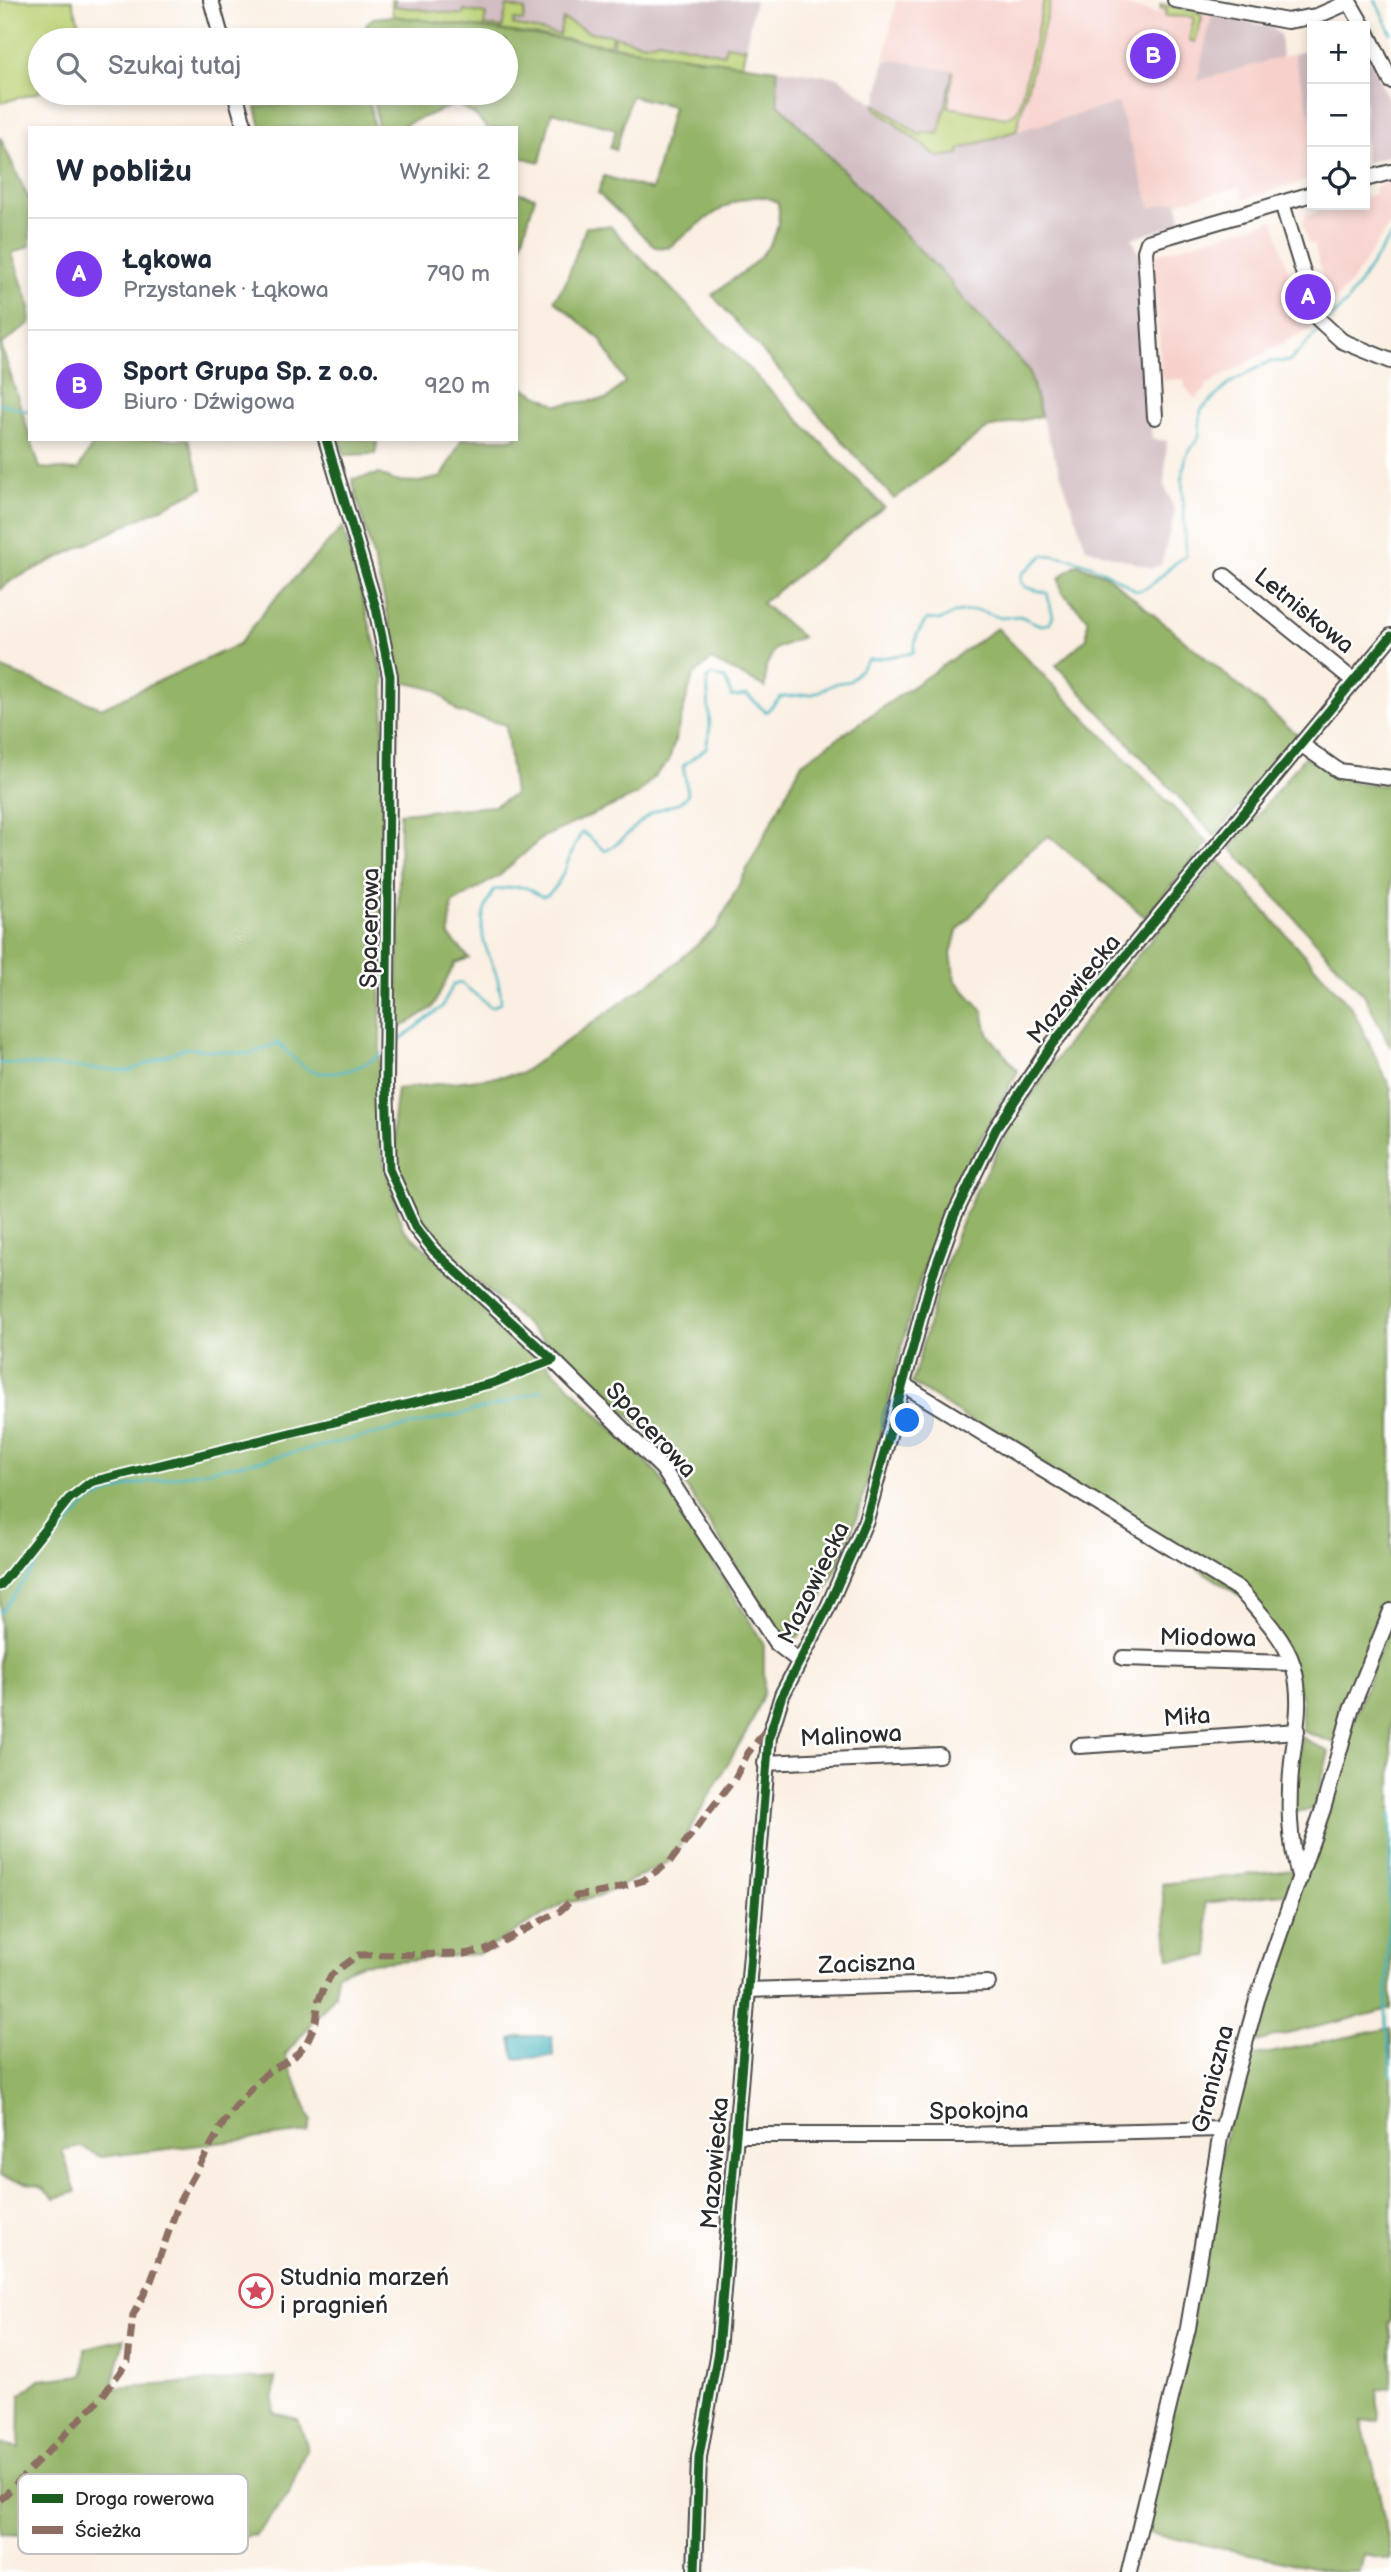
<!DOCTYPE html>
<html lang="pl">
<meta charset="utf-8">
<style>
:root{--surface:#fff;--page:#f6f6f7;--text:#1f2937;--muted:#747a83;--line:#e0e1e3;--accent:#7c3aed}
body{margin:0;font-family:"Balsamiq Sans",sans-serif;background:var(--page);color:var(--text)}
.controls{position:absolute;right:21px;top:21px;display:grid;overflow:hidden;border-radius:0px;box-shadow:0 4px 10px #0003}
.controls button{width:63px;height:63px;display:grid;place-items:center;padding:0;border:0;border-bottom:2px solid var(--line);background:var(--surface);color:var(--text);font:35px sans-serif}
.you{position:absolute;left:908px;top:1421px;width:24px;height:24px;margin:-18px;border:5px solid #fff;border-radius:50%;background:#1a73e8;box-shadow:0 0 0 10px #1a73e833}
.badge{display:grid;place-items:center;width:46px;height:46px;border-radius:50%;background:var(--accent);color:#fff;font-size:23px;font-weight:700}
.pin{position:absolute;translate:-50% -50%;border:4px solid #fff;box-shadow:0 2px 7px #0006}
.list{margin:0;padding:0;list-style:none}
h2{display:flex;justify-content:space-between;align-items:center;height:91px;margin:0;padding:0 28px;font-size:30px}
h2 small{font-size:23px;font-weight:400;color:var(--muted)}
.list li{display:grid;grid-template-columns:46px 1fr auto;gap:21px;align-items:center;box-sizing:border-box;height:112px;padding:0 28px;border-top:2px solid var(--line)}
.list b{display:block;font-size:26px;white-space:nowrap}
.list p{margin:0;font-size:23px;white-space:nowrap;color:var(--muted)}
.list em{font-size:23px;font-style:normal;color:var(--muted)}
.icon{flex:none;width:38px;height:38px;fill:none;stroke:currentColor;stroke-width:2;stroke-linecap:round;stroke-linejoin:round}
.map{position:relative;flex:none;width:1391px;height:2572px;overflow:hidden}
.search{position:absolute;background:var(--surface);box-shadow:0 4px 10px #0003;left:28px;top:28px;width:490px;height:77px;display:flex;align-items:center;gap:18px;box-sizing:border-box;padding:0 24px;border-radius:38px;color:var(--muted);font-size:26px}
.panel{position:absolute;background:var(--surface);box-shadow:0 4px 10px #0003;left:28px;top:126px;width:490px;height:315px;border-radius:0px}
.map>svg:first-child{display:block}
.built{fill:#f7d0cb}
.industrial{fill:#d2bec2}
.green{fill:#bbd277;stroke:#737e51;stroke-width:2}
.forest{fill:#94b468;stroke:#60704a;stroke-width:2}
.water{fill:#46b5bf;stroke:#387075;stroke-width:2}
.lines{fill:none;stroke-linecap:round;stroke-linejoin:round}
.stream{stroke:#46b5bf;stroke-width:2.5}
.minor-casing{stroke:#4a4846;stroke-width:18}
.minor{stroke:#fff;stroke-width:14}
.quiet{stroke:#8d6e63;stroke-width:7;stroke-dasharray:14 7;stroke-linecap:butt}
.cycleway-casing{stroke:#fff;stroke-width:13}
.cycleway{stroke:#1b5e20;stroke-width:9}
.labels{text-anchor:middle;dominant-baseline:central;stroke-width:5;stroke-linejoin:round;paint-order:stroke}
.street-label{font-size:24px;fill:#2b2b2b;stroke:#fff}
.poi-label{font-size:24px;fill:#2b2b2b;stroke:#fff;text-anchor:start}
.key{fill:#fff;stroke:#bfbfbf;stroke-width:2}
.key-label{font-size:19px;fill:#2b2b2b}
</style>
<div class="map">
<svg width="1391" height="2572" viewBox="0 0 1391 2572">
<rect width="100%" height="100%" fill="#fff"/>
<filter id="ink" filterUnits="userSpaceOnUse"><feTurbulence type="fractalNoise" baseFrequency=".0143" numOctaves="2"/><feDisplacementMap in="SourceGraphic" scale="14" xChannelSelector="R" yChannelSelector="G"/><feConvolveMatrix kernelMatrix="1 2 1 2 8 2 1 2 1" color-interpolation-filters="sRGB"/></filter>
<filter id="wash" filterUnits="userSpaceOnUse"><feTurbulence type="fractalNoise" baseFrequency=".00686" numOctaves="4" result="noise"/><feDisplacementMap in="SourceGraphic" scale="28" xChannelSelector="R" yChannelSelector="G"/><feGaussianBlur stdDeviation="1.57" result="paint"/><feColorMatrix in="noise" values="0 0 0 0 0 0 0 0 0 0 0 0 0 0 0 0 0 1.4 0 .05"/><feComposite in="paint" operator="in"/></filter>
<g filter="url(#wash)">
<rect width="100%" height="100%" fill="#faefe2"/>
<g class="built">
<path d="M 896,0 L 1102,0 L 1158,14 L 1161,4 L 1212,15 L 1198,80 L 1293,54 L 1312,122 L 1312,179 L 1244,199 L 1240,187 L 1151,209 L 1118,103 L 953,150 L 925,132 L 948,86 L 952,72 L 885,58 Z"/>
<path d="M 1391,182 L 1391,222 L 1351,283 L 1330,305 L 1314,244 L 1308,244 L 1302,221 L 1308,212 L 1309,215 L 1317,213 L 1318,205 L 1365,205 L 1365,197 L 1375,194 L 1374,187 Z"/>
<path d="M 1274,220 L 1299,312 L 1312,327 L 1206,385 L 1206,390 L 1195,399 L 1185,386 L 1184,379 L 1162,380 L 1152,255 Z"/>
</g>
<g class="industrial">
<path d="M 391,0 L 755,0 L 742,64 L 393,16 Z"/>
<path d="M 1212,15 L 1271,27 L 1280,35 L 1282,57 L 1197,81 Z"/>
<path d="M 1365,48 L 1391,106 L 1391,155 L 1365,163 Z"/>
<path d="M 1312,49 L 1312,122 L 1293,54 Z"/>
<path d="M 885,58 L 888,62 L 889,59 L 952,71 L 939,134 L 925,132 L 920,135 L 1007,134 L 1118,103 L 1151,208 L 1177,201 L 1182,223 L 1132,238 L 1139,254 L 1152,439 L 1167,441 L 1164,484 L 1175,512 L 1161,565 L 1152,568 L 1086,548 L 1041,416 L 1029,370 L 954,289 L 949,279 L 778,103 L 777,69 L 838,77 L 876,105 Z"/>
</g>
<g class="green">
<path d="M 0,0 L 72,0 L 84,40 L 40,40 L 40,92 L 0,103 Z"/>
<path d="M 391,0 L 395,0 L 394,6 L 463,15 L 464,10 L 486,14 L 484,25 L 502,28 L 507,6 L 525,10 L 523,21 L 514,20 L 513,25 L 559,35 L 563,19 L 589,32 L 612,35 L 610,45 L 393,16 Z"/>
<path d="M 1044,0 L 1051,0 L 1016,131 L 960,149 L 959,154 L 938,157 L 875,108 L 875,104 L 920,135 L 925,132 L 939,134 L 953,70 L 948,107 L 1005,118 L 1015,113 L 1019,107 Z"/>
<path d="M 1161,4 L 1199,12 L 1202,18 L 1195,42 L 1189,40 L 1194,17 L 1165,16 L 1166,9 L 1160,8 Z"/>
<path d="M 614,36 L 644,44 L 659,40 L 724,54 L 726,45 L 743,48 L 746,46 L 742,64 L 613,46 Z"/>
</g>
<g class="forest">
<path d="M 393,16 L 777,69 L 778,103 L 949,280 L 954,289 L 1029,370 L 1041,416 L 988,428 L 894,499 L 712,295 C 743,271 786,249 778,203 C 745,179 695,229 668,248 L 655,247 L 598,193 L 604,176 L 652,190 L 673,106 L 631,96 L 616,150 L 610,148 L 616,129 L 552,112 L 540,162 L 516,156 L 516,128 L 487,128 L 475,115 L 456,104 L 396,128 L 378,128 L 373,93 L 506,93 L 506,40 L 364,40 L 366,24 L 373,18 Z"/>
<path d="M 369,98 L 374,128 L 261,128 L 256,107 Z"/>
<path d="M 0,137 L 30,202 L 30,246 L 12,253 L 30,307 L 30,323 L 1,345 L 40,468 L 78,470 L 96,439 L 188,439 L 203,488 L 12,580 L 0,590 Z"/>
<path d="M 516,192 L 535,197 L 516,262 Z"/>
<path d="M 610,226 L 884,507 L 762,603 L 802,637 L 775,649 L 766,666 L 765,687 L 711,660 L 693,676 L 669,761 L 637,795 L 543,837 L 500,875 L 452,904 L 449,936 L 469,958 L 455,963 L 432,1008 L 397,1030 L 400,813 L 494,806 L 514,795 L 506,725 L 458,712 L 436,690 L 400,681 L 386,605 L 352,479 L 379,474 L 394,481 L 419,482 L 442,477 L 462,439 L 516,439 L 516,384 L 557,405 L 607,399 L 625,382 L 601,340 L 554,300 L 565,284 L 586,227 Z"/>
<path d="M 340,439 L 378,439 L 375,454 L 344,455 Z"/>
<path d="M 343,527 L 384,677 L 379,1145 L 403,1228 L 538,1355 L 658,1474 L 764,1644 L 764,1692 L 752,1722 L 672,1860 L 598,1897 L 564,1903 L 478,1954 L 361,1964 L 337,1974 L 335,1995 L 285,2055 L 311,2121 L 308,2132 L 101,2157 L 79,2146 L 62,2150 L 76,2192 L 55,2198 L 40,2186 L 0,2177 L 0,667 L 101,708 L 239,644 L 271,603 Z"/>
<path d="M 1077,564 L 1106,575 L 1298,735 L 1215,836 L 1056,665 L 1087,638 L 1087,618 L 1061,591 L 1059,578 Z"/>
<path d="M 997,628 L 1208,843 L 1145,917 L 1049,836 L 1028,852 L 957,931 L 951,954 L 955,980 L 983,1011 L 988,1034 L 1018,1071 C 981,1136 944,1206 921,1277 C 883,1398 872,1531 798,1637 L 792,1638 L 777,1629 L 656,1440 L 435,1243 L 400,1185 L 393,1120 L 397,1089 L 520,1074 L 669,969 L 717,927 L 802,763 Z"/>
<path d="M 1304,757 L 1356,783 L 1391,786 L 1391,1048 L 1365,996 L 1231,848 Z"/>
<path d="M 1219,860 L 1352,1008 L 1391,1089 L 1391,1606 L 1337,1744 L 1302,1731 L 1302,1699 L 1262,1610 L 912,1383 C 928,1329 940,1272 962,1221 C 1022,1083 1123,973 1219,860 Z"/>
<path d="M 1391,1620 L 1391,2009 L 1250,2043 L 1341,1753 Z"/>
<path d="M 1301,1737 L 1329,1752 L 1314,1808 L 1293,1813 Z"/>
<path d="M 1292,1870 L 1291,1893 L 1205,1903 L 1210,1956 L 1169,1959 L 1162,1884 Z"/>
<path d="M 1391,2028 L 1391,2321 L 1388,2323 L 1391,2337 L 1391,2388 L 1377,2390 L 1379,2420 L 1361,2422 C 1372,2456 1379,2488 1385,2523 C 1387,2536 1391,2546 1391,2560 L 1364,2555 L 1360,2572 L 1337,2572 L 1143,2532 L 1226,2132 L 1245,2058 Z"/>
<path d="M 124,2339 L 112,2388 L 275,2377 L 273,2413 L 298,2419 L 307,2446 L 288,2496 L 256,2535 L 216,2541 L 0,2534 L 0,2443 L 19,2448 L 20,2395 L 39,2380 L 84,2375 L 85,2348 Z"/>
</g>
<path class="water" d="M 521,2036 L 552,2036 L 553,2056 L 515,2059 L 511,2039 Z"/>
<g class="lines">
<g class="stream">
<path d="M 1375,0 L 1391,33"/>
<path d="M 1327,322 L 1347,302 L 1391,235"/>
<path d="M 0,403 L 30,412"/>
<path d="M 392,1046 L 442,1007 L 453,985 L 461,983 L 491,1007 L 501,1003 C 501,955 463,942 494,890 C 505,889 516,885 527,888 C 531,890 537,895 542,896 C 561,897 572,841 583,832 L 605,851 C 625,842 634,823 654,812 C 665,806 681,806 688,794 L 683,766 L 706,748 L 710,727 L 707,679 L 712,675 L 725,679 L 732,697 L 747,695 L 766,712 L 781,697 L 813,694 L 837,683 L 850,681 L 868,660 L 913,653 L 917,634 L 927,619 L 941,620 L 954,613 L 977,610 L 1001,618 L 1020,616 L 1040,625 L 1049,624 L 1053,616 L 1047,593 L 1025,587 L 1021,581 L 1022,574 L 1044,555 C 1078,555 1109,572 1136,591 C 1157,588 1167,565 1186,556 L 1182,479 L 1186,456 L 1199,437 L 1201,410 L 1230,383 L 1268,362 L 1290,361 L 1320,329"/>
<path d="M 0,1063 L 129,1071 L 185,1048 L 250,1054 L 278,1043 C 287,1051 301,1068 312,1071 C 334,1078 364,1067 381,1054"/>
<path d="M 0,1613 L 60,1534 L 89,1502 L 104,1495 L 133,1485 L 262,1460 L 499,1405 L 543,1390"/>
<path d="M 1391,1814 L 1386,2016 L 1391,2075"/>
</g>
</g>
</g>
<g filter="url(#ink)">
<g class="lines">
<defs>
<g id="minor">
<path d="M 211,0 L 222,40"/>
<path d="M 1175,0 L 1287,21 L 1317,16 L 1349,2"/>
<path d="M 1348,0 L 1363,26"/>
<path d="M 1365,28 L 1391,81"/>
<path d="M 235,93 L 245,128"/>
<path d="M 1365,179 L 1391,172"/>
<path d="M 1282,203 L 1317,318 L 1342,341 L 1391,361"/>
<path d="M 1155,417 L 1145,251 L 1148,242 L 1312,194"/>
<path d="M 326,439 L 376,608 L 390,676 L 386,1085 L 389,1169 L 415,1227 L 434,1251 L 553,1360 L 663,1469 L 776,1643 L 799,1661"/>
<path d="M 1225,576 L 1354,681"/>
<path d="M 1302,745 L 1339,771 L 1391,778"/>
<path d="M 902,1384 L 1240,1590 C 1258,1611 1285,1638 1293,1665 C 1303,1698 1296,1728 1292,1761 C 1288,1801 1288,1840 1300,1879"/>
<path d="M 1123,1658 L 1292,1663"/>
<path d="M 1079,1746 L 1297,1731"/>
<path d="M 765,1763 L 939,1755"/>
<path d="M 747,1990 L 988,1983"/>
<path d="M 737,2135 L 964,2135 L 1222,2129"/>
<path d="M 695,2572 L 699,2457 L 718,2351 L 769,1737 L 782,1695 L 828,1607 L 866,1520 L 932,1277 L 954,1216 L 996,1129 L 1053,1043 L 1391,636"/>
<path d="M 1129,2572 L 1188,2328 L 1220,2138 L 1236,2076 L 1257,2000 L 1323,1809 L 1351,1710 L 1391,1611"/>
</g>
</defs>
<use href="#minor" class="minor-casing"/>
<use href="#minor" class="minor"/>
<path class="quiet" d="M 0,2500 L 101,2398 L 128,2361 L 133,2315 L 151,2281 L 180,2200 L 224,2122 L 242,2098 L 268,2072 L 293,2058 L 306,2044 L 316,2022 L 319,1998 L 331,1975 L 358,1955 L 464,1954 L 486,1950 L 560,1911 L 576,1896 L 603,1892 L 642,1881 L 670,1862 L 735,1778 L 748,1753 L 768,1727"/>
<defs>
<g id="cycleway">
<path d="M 0,1586 L 69,1499 L 91,1482 L 493,1383 L 553,1360 L 434,1251 L 415,1227 L 389,1169 L 386,1085 L 390,676 L 376,608 L 326,439"/>
<path d="M 695,2572 L 699,2457 L 718,2351 L 769,1737 L 782,1695 L 828,1607 L 866,1520 L 932,1277 L 954,1216 L 996,1129 L 1053,1043 L 1391,636"/>
</g>
</defs>
<use href="#cycleway" class="cycleway-casing"/>
<use href="#cycleway" class="cycleway"/>
</g>
</g>
<defs>
<symbol id="sight-ring" viewBox="-11 -11 22 22"><circle r="9.5" fill="#fff" stroke="#d1495b" stroke-width="1.5"/><path d="M0-6L1.8-2.2L6-1.7L2.9 1.2L3.7 5.4L0 3.3L-3.7 5.4L-2.9 1.2L-6-1.7L-1.8-2.2Z" fill="#d1495b"/></symbol>
</defs>
<g fill-rule="evenodd">
<use href="#sight-ring" x="237" y="2272" width="38" height="38"/>
</g>
<g class="labels">
<g class="street-label">
<text transform="translate(1304 611) rotate(39)">Letniskowa</text>
<text transform="translate(370 928) rotate(-89)">Spacerowa</text>
<text transform="translate(1074 989) rotate(-51)">Mazowiecka</text>
<text transform="translate(651 1430) rotate(47)">Spacerowa</text>
<text transform="translate(814 1583) rotate(-64)">Mazowiecka</text>
<text transform="translate(1208 1638) rotate(1)">Miodowa</text>
<text transform="translate(1187 1717) rotate(-4)">Miła</text>
<text transform="translate(851 1736) rotate(-3)">Malinowa</text>
<text transform="translate(867 1964) rotate(-2)">Zaciszna</text>
<text transform="translate(1213 2079) rotate(-76)">Graniczna</text>
<text transform="translate(979 2111) rotate(-1)">Spokojna</text>
<text transform="translate(715 2163) rotate(-85)">Mazowiecka</text>
</g>
<g class="poi-label">
<text x="280" y="2277">Studnia marzeń<tspan x="280" dy="28">i pragnień</tspan></text>
</g>
</g>
<rect x="18" y="2474" width="230" height="80" rx="10" class="key"/>
<rect x="32" y="2494" width="31" height="9" fill="#1b5e20"/>
<rect x="32" y="2526" width="31" height="8" fill="#8d6e63"/>
<g class="key-label">
<text x="75" y="2505">Droga rowerowa</text>
<text x="75" y="2537">Ścieżka</text>
</g>
</svg>
<div class="controls">
<button>+</button>
<button>−</button>
<button><svg class="icon" aria-label="locate" viewBox="0 0 24 24"><circle cx="12" cy="12" r="6"/><path d="M12 2v4M12 18v4M2 12h4M18 12h4"/></svg></button>
</div>
<div class="you"></div>
<div class="pin badge" style="left:1308px;top:297px">A</div>
<div class="pin badge" style="left:1153px;top:56px">B</div>
<div class="search"><svg class="icon" aria-label="search" viewBox="0 0 24 24"><circle cx="10" cy="10" r="6"/><path d="M15 15l6 6"/></svg>Szukaj tutaj</div>
<section class="panel">
<h2>W pobliżu<small>Wyniki: 2</small></h2>
<ul class="list">
<li><span class="badge">A</span><div><b>Łąkowa</b><p>Przystanek · Łąkowa</p></div><em>790 m</em></li>
<li><span class="badge">B</span><div><b>Sport Grupa Sp. z o.o.</b><p>Biuro · Dźwigowa</p></div><em>920 m</em></li>
</ul>
</section>
</div>
